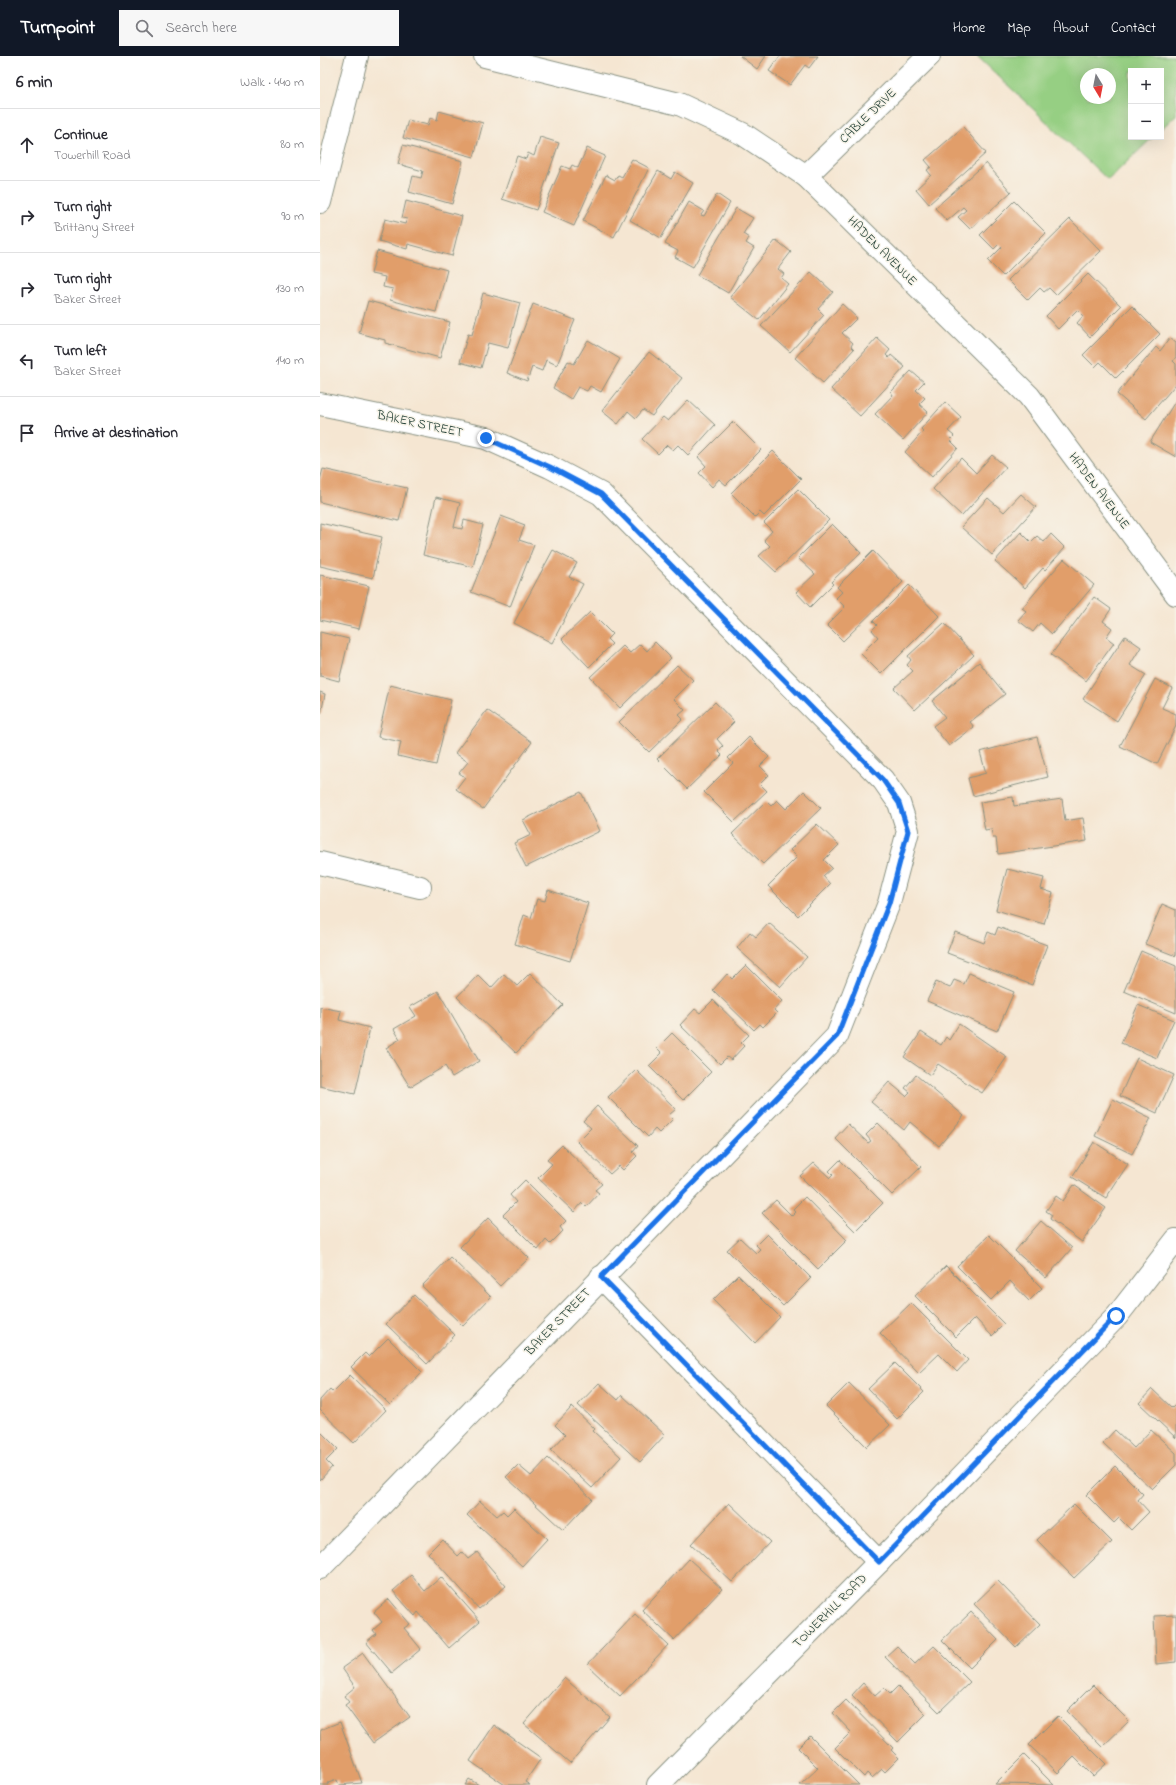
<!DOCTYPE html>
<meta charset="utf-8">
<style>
:root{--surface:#fff;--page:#f7f7f7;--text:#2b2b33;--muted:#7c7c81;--line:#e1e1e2;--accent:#111827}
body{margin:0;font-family:"Indie Flower",sans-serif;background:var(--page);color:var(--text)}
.controls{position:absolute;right:12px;top:12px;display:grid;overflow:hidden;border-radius:0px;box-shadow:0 4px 16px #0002}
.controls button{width:36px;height:36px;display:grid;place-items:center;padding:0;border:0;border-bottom:1px solid var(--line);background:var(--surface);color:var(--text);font:20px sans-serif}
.compass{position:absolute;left:760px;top:12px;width:36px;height:36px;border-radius:50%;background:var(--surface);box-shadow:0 4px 16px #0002;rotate:170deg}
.stop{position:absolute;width:12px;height:12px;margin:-9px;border:3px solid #1a73e8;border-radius:50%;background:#fff}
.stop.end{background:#1a73e8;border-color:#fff;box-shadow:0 1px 4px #0008}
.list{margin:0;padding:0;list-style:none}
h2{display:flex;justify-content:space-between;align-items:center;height:52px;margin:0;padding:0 16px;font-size:17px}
h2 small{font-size:13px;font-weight:400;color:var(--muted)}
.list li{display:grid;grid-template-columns:26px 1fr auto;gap:12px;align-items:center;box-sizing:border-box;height:72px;padding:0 16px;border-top:1px solid var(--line)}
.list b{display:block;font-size:15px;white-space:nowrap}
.list p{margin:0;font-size:13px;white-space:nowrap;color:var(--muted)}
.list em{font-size:13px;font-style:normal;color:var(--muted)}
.icon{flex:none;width:22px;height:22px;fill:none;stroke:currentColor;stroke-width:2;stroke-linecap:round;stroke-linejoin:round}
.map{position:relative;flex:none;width:856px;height:1729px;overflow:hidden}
header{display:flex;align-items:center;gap:24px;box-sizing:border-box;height:56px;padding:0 20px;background:var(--accent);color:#fff}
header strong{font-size:19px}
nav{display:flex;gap:22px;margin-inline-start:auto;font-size:14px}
.search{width:280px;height:36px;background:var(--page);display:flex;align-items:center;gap:10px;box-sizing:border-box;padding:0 14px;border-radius:0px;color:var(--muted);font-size:15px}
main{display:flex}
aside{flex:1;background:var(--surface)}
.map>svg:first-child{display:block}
.green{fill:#96cf83;stroke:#5a865c;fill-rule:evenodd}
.building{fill:#e19e6a}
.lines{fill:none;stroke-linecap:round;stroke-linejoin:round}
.minor-casing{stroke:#8a9283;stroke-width:24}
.tertiary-casing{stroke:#8a9283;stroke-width:24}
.minor{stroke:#fff;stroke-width:22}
.tertiary{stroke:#fff;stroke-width:22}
.route{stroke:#1a73e8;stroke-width:5}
.labels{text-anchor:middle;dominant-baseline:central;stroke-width:3;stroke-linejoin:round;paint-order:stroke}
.street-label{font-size:13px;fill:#1f3d34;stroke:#f7f3e8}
</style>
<header>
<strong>Turnpoint</strong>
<div class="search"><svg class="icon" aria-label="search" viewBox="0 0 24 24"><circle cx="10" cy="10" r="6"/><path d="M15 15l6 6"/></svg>Search here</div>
<nav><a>Home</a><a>Map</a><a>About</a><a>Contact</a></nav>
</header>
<main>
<aside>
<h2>6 min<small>Walk · 440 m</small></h2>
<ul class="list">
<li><svg class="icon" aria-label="ahead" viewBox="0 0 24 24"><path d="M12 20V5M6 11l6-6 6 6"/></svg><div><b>Continue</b><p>Towerhill Road</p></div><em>80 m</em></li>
<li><svg class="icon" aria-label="right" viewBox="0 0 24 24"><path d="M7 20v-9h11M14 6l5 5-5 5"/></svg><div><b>Turn right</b><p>Brittany Street</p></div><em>90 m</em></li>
<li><svg class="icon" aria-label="right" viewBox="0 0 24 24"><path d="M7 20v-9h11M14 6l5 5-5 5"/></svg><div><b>Turn right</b><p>Baker Street</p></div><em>130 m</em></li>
<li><svg class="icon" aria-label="left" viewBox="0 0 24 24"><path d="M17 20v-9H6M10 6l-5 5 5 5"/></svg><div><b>Turn left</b><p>Baker Street</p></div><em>140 m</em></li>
<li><svg class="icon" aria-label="arrive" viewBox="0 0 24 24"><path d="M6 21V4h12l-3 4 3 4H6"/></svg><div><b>Arrive at destination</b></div></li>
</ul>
</aside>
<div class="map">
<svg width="856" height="1729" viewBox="0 0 856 1729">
<rect width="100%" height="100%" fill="#f7f3e8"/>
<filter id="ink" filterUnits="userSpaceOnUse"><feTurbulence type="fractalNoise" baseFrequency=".025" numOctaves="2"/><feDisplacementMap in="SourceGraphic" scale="8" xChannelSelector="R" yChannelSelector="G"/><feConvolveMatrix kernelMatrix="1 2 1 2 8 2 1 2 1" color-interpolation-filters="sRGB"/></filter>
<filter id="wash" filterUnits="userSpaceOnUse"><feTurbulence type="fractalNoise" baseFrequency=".012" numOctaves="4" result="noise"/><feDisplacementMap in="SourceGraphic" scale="16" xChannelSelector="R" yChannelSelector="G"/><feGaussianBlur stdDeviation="0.9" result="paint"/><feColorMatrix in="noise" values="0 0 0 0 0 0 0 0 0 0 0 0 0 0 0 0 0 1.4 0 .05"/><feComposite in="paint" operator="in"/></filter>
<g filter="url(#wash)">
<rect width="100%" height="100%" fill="#f5e6d2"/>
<path class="green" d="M 657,0 L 856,0 L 856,59 L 841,73 L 841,15 L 811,15 L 811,81 L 833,81 L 788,124 ZM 766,18 L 790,18 L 790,42 L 766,42 Z"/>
<g id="blocks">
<g class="building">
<path d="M 420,0 L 446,0 L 437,13 Z"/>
<path d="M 460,0 L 498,0 L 489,12 L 485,9 L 470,29 L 449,15 Z"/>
<path d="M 119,55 L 163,67 L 154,101 L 83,82 L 88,64 L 108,69 L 110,62 L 117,64 Z"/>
<path d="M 643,71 L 666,97 L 609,148 L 596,133 L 611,119 L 607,114 L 611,111 L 605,104 Z"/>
<path d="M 220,81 L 239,87 L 216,154 L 182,143 L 197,100 L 206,103 L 208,97 L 214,100 Z"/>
<path d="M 83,89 L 143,105 L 132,148 L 89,136 L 93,120 L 101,122 L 103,115 L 78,108 Z"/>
<path d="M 267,92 L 285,100 L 254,170 L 222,156 L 242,110 L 250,113 L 252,109 L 258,112 Z"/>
<path d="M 312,103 L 329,112 L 294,181 L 263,165 L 286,119 L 295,124 L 298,119 L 302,121 Z"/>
<path d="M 666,107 L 691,136 L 650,173 L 638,161 L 646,154 L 643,151 L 627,165 L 615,152 Z"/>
<path d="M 338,115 L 351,123 L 355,116 L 373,127 L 341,182 L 310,164 Z"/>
<path d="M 397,138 L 410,147 L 373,211 L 355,201 L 358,195 L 345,188 L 369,146 L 384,155 L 381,159 L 384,160 Z"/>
<path d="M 86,145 L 142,160 L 132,200 L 88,188 L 87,193 L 59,185 L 65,163 L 85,168 L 87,163 L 82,162 Z"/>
<path d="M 694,145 L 726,177 L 683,220 L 668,205 L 682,191 L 679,188 L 674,193 L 660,179 Z"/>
<path d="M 416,152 L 433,162 L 423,178 L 429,182 L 426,187 L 434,192 L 408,237 L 377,219 Z"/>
<path d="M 750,163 L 781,195 L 736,239 L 729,232 L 724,236 L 720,232 L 708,244 L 688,224 Z"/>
<path d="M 456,184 L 471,196 L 458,213 L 464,218 L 461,222 L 468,228 L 439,264 L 410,241 Z"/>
<path d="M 57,195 L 127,214 L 116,256 L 70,244 L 73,233 L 63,231 L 65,221 L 51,218 Z"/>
<path d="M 491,216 L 513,236 L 498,253 L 504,259 L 470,296 L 441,270 Z"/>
<path d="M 768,218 L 801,250 L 770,281 L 757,267 L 763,260 L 757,254 L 738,273 L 726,260 Z"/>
<path d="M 163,237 L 200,247 L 188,292 L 168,287 L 161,312 L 140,306 L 148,278 L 152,279 Z"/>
<path d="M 48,245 L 130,266 L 120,302 L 65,287 L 65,284 L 39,277 Z"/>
<path d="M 213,248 L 255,264 L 237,309 L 226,304 L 222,315 L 212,311 L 207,325 L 187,317 Z"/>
<path d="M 522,248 L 537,262 L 522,277 L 533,287 L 531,290 L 534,293 L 503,327 L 475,302 Z"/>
<path d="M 812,250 L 840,278 L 796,322 L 780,306 L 775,311 L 763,299 Z"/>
<path d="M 557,282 L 570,294 L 566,299 L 569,302 L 571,299 L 585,311 L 540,360 L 511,333 Z"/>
<path d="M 850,282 L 856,287 L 856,301 L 853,305 L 856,308 L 856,328 L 826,363 L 797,338 L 836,291 L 840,295 Z"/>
<path d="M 268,284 L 300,303 L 281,336 L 270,330 L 267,335 L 258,331 L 251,343 L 233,332 L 248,305 L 254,308 Z"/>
<path d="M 329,296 L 362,322 L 332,360 L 323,354 L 316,362 L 308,355 L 298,368 L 282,355 Z"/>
<path d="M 591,315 L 604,326 L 596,334 L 605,342 L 599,348 L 608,356 L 583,384 L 555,358 L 573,339 L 571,336 Z"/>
<path d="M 368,344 L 395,369 L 368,399 L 358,389 L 353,394 L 347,389 L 338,398 L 322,383 L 343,361 L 348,365 Z"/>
<path d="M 856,344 L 856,401 L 830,386 Z"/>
<path d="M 625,346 L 641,361 L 628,375 L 634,380 L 630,384 L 638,392 L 612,421 L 585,396 L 603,375 L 601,373 Z"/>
<path d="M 413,366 L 441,394 L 406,429 L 399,423 L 392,431 L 379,417 L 386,410 L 378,401 Z"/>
<path d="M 453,395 L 481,423 L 444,460 L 440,456 L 435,461 L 411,437 Z"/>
<path d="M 672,399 L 686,411 L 642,460 L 613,433 L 641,402 L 656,417 Z"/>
<path d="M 3,413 L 87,432 L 79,465 L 0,446 L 0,424 Z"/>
<path d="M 478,433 L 509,464 L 456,516 L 439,500 L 450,490 L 444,484 L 452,475 L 444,467 Z"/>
<path d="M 701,438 L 716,451 L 672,499 L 641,471 L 668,442 L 684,456 Z"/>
<path d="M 116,441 L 140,447 L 134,471 L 142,473 L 144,464 L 163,469 L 153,511 L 103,499 Z"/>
<path d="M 181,460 L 205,469 L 199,484 L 214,489 L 190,551 L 151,536 Z"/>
<path d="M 0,467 L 62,481 L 53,522 L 0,510 Z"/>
<path d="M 512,468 L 541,497 L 511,526 L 513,528 L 490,551 L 476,536 L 495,518 L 478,502 Z"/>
<path d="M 701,476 L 711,486 L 717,480 L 724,486 L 731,478 L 745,492 L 725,514 L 723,512 L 705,532 L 675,505 Z"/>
<path d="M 233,494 L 257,507 L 249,521 L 263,528 L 232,587 L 194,567 Z"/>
<path d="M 553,495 L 583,526 L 523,585 L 507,569 L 525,551 L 516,542 L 522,536 L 517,531 Z"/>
<path d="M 744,503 L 774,529 L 732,578 L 720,567 L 713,576 L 698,564 L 706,555 L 702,552 Z"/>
<path d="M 0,519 L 49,530 L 39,573 L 0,564 Z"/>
<path d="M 589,529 L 619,560 L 561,618 L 541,598 L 558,581 L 552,574 L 557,569 L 553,565 Z"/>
<path d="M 774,541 L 791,553 L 783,565 L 792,572 L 786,581 L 794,587 L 766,625 L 731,599 Z"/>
<path d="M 270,556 L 292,578 L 287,583 L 292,588 L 269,611 L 242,583 Z"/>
<path d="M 624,567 L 654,599 L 595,654 L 574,632 L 593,615 L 587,609 L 591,604 L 588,600 Z"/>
<path d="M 0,576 L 29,583 L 19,625 L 0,620 Z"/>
<path d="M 805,580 L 821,591 L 810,609 L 826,619 L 797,665 L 763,643 Z"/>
<path d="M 335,586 L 351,602 L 300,652 L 270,621 L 303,590 L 310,597 L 320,588 L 327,595 Z"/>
<path d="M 659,606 L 685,638 L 650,666 L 654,671 L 629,690 L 613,670 L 625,661 L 612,645 Z"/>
<path d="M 357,609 L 373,624 L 354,643 L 365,654 L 359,659 L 363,663 L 329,696 L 299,666 Z"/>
<path d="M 835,623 L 852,632 L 842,652 L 856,658 L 856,670 L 837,708 L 800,690 Z"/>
<path d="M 70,629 L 131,644 L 116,709 L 78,700 L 81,686 L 58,681 Z"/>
<path d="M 0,636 L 5,638 L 1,658 L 0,658 Z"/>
<path d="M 395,646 L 414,666 L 397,683 L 403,690 L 398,695 L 402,699 L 367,733 L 337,703 Z"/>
<path d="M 167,654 L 212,686 L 163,753 L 136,733 L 145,721 L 139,717 L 148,706 L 135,697 Z"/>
<path d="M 429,681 L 449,701 L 440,710 L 449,719 L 440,728 L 447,735 L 414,766 L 384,736 L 413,707 L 408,702 Z"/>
<path d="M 717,681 L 728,721 L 653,740 L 648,722 L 666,717 L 660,696 Z"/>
<path d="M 484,735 L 501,752 L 443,808 L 412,778 L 446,745 L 451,750 L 457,744 L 466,753 Z"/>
<path d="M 261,736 L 280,775 L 206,811 L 194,787 L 211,779 L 203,764 Z"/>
<path d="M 693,741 L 694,750 L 742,743 L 745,765 L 763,762 L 767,785 L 678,798 L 676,782 L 673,782 L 671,773 L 665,774 L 660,746 Z"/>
<path d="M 497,768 L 519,789 L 504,804 L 512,812 L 503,820 L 510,828 L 478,860 L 448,830 L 477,801 L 470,794 Z"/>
<path d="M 687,813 L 724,822 L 721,833 L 733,837 L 724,868 L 676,854 Z"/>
<path d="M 228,834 L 268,847 L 250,905 L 195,888 L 204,859 L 211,862 L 217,843 L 225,845 Z"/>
<path d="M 842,848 L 856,854 L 856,900 L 825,888 Z"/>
<path d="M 449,867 L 487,901 L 460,931 L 417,892 L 430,876 L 436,881 Z"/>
<path d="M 678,871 L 727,889 L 712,929 L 627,897 L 635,876 L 664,887 L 668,876 L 675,879 Z"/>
<path d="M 821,895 L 856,910 L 856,957 L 804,935 Z"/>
<path d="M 426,909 L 462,945 L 454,954 L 457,957 L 443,971 L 440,968 L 434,974 L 393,934 L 407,918 L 412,923 Z"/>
<path d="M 210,917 L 243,949 L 196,997 L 137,941 L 158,919 L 171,932 L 184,918 L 197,930 Z"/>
<path d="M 649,917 L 694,936 L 677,975 L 607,945 L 616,926 L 630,932 L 634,924 L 644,928 Z"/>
<path d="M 118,935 L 159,1005 L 132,1021 L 125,1010 L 90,1031 L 66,992 L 80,983 L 74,973 L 96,960 L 90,951 Z"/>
<path d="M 393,944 L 429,979 L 421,987 L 424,990 L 411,1004 L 407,1001 L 400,1008 L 360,969 L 375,953 L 380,957 Z"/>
<path d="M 818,949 L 854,964 L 837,1002 L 801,987 Z"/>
<path d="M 0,951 L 21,955 L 19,964 L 50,972 L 35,1038 L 0,1030 Z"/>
<path d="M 639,968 L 687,1001 L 662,1037 L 618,1008 L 610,1019 L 584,1001 L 601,976 L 621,989 L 626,981 L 629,984 Z"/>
<path d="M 352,977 L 391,1016 L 363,1044 L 329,1010 L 342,997 L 337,992 Z"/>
<path d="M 817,1002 L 854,1019 L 837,1057 L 800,1040 Z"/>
<path d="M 316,1014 L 356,1053 L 349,1059 L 353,1063 L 339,1077 L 335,1073 L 328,1081 L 288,1041 Z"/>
<path d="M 596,1019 L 644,1060 L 619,1090 L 590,1066 L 584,1074 L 551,1046 L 569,1026 L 586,1040 L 590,1036 L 585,1032 Z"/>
<path d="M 793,1043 L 831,1062 L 812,1098 L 775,1080 Z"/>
<path d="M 277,1050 L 318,1090 L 313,1096 L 317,1100 L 303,1114 L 299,1110 L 290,1118 L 257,1086 L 271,1072 L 263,1065 Z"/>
<path d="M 558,1067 L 601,1111 L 572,1139 L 515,1082 L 528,1068 L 548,1087 L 551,1085 L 546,1079 Z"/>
<path d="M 774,1086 L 808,1108 L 786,1142 L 752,1121 Z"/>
<path d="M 242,1089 L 282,1128 L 275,1134 L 279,1137 L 266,1151 L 262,1147 L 254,1156 L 218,1122 L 232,1108 L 227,1104 Z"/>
<path d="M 520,1104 L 563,1147 L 535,1175 L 480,1120 L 494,1107 L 510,1122 L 513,1119 L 509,1115 Z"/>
<path d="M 205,1124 L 246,1165 L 240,1171 L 243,1175 L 230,1188 L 226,1184 L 218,1194 L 183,1159 L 196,1146 L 190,1139 Z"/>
<path d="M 754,1129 L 786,1152 L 762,1186 L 730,1163 L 732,1159 L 726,1155 L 736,1140 L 743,1145 Z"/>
<path d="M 485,1141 L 527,1184 L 498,1213 L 442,1157 L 456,1144 L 472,1160 L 476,1156 L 473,1153 Z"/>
<path d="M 168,1162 L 209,1202 L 180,1230 L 140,1191 Z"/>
<path d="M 721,1165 L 752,1192 L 726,1222 L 695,1195 Z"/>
<path d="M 447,1178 L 491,1222 L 463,1250 L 407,1194 L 420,1182 L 436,1197 L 440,1193 L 436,1189 Z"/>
<path d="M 669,1179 L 722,1232 L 709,1245 L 690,1225 L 671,1244 L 637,1210 Z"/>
<path d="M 130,1201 L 171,1241 L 143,1270 L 102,1230 Z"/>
<path d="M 626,1210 L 684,1268 L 672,1280 L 655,1262 L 636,1281 L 595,1240 Z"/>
<path d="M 418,1219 L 460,1261 L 435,1287 L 393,1244 Z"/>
<path d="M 94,1239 L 135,1279 L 107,1308 L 66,1268 Z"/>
<path d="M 591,1247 L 648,1304 L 637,1316 L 619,1298 L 599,1317 L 560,1277 Z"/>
<path d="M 68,1282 L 102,1316 L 70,1349 L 31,1311 L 45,1297 L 49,1301 Z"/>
<path d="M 575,1307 L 604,1336 L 577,1363 L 548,1333 Z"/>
<path d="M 30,1319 L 66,1354 L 34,1387 L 0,1354 L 0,1344 L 10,1333 L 13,1336 Z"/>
<path d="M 279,1327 L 298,1344 L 302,1339 L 345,1379 L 320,1406 L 258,1349 Z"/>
<path d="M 529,1327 L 570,1369 L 547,1391 L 506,1350 Z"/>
<path d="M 832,1333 L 852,1352 L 856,1348 L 856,1382 L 819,1347 Z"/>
<path d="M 252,1351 L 275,1373 L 273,1375 L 301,1401 L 272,1432 L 231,1394 L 245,1379 L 235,1369 Z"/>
<path d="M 795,1374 L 814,1392 L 831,1374 L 856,1397 L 856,1409 L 832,1433 L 783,1387 Z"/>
<path d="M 0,1375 L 18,1393 L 6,1405 L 12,1411 L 0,1424 Z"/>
<path d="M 228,1402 L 272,1443 L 243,1474 L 186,1421 L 198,1409 L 211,1420 Z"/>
<path d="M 795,1410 L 823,1438 L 818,1444 L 829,1456 L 811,1474 L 799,1462 L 794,1467 L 766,1439 Z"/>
<path d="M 160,1445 L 177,1460 L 183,1455 L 187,1459 L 194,1452 L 227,1483 L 202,1510 L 147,1459 Z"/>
<path d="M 409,1447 L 450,1486 L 412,1526 L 371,1488 Z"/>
<path d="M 754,1448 L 792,1486 L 754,1522 L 717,1484 Z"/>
<path d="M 122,1483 L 138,1500 L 142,1496 L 148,1503 L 157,1496 L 186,1530 L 159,1553 L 108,1497 Z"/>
<path d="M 369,1503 L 402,1533 L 354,1584 L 322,1554 Z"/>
<path d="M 91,1519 L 105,1535 L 121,1521 L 160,1565 L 129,1592 L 98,1556 L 95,1560 L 73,1535 Z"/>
<path d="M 678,1525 L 720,1568 L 696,1591 L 654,1548 Z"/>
<path d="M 69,1543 L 90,1568 L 84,1572 L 101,1593 L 72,1617 L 46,1586 L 56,1578 L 53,1574 L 62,1566 L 54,1556 Z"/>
<path d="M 651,1556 L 678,1584 L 650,1612 L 622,1584 Z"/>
<path d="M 315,1558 L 348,1589 L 300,1640 L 267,1609 Z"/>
<path d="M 856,1559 L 856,1606 L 836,1608 L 834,1560 Z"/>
<path d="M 577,1590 L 595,1608 L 614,1590 L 650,1626 L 619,1656 L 565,1601 Z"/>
<path d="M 43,1597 L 90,1661 L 53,1687 L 25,1649 L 29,1646 L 24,1640 L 35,1631 L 22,1612 Z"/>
<path d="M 244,1622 L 290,1661 L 250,1707 L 204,1668 Z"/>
<path d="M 543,1627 L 555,1640 L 564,1632 L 570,1638 L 578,1630 L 606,1658 L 578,1686 L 532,1639 Z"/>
<path d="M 773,1629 L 809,1665 L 782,1691 L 747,1655 Z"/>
<path d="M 526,1644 L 573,1692 L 571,1694 L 579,1702 L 565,1716 L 562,1713 L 552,1722 L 547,1717 L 544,1721 L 515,1692 L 531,1676 L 513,1657 Z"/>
<path d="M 738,1660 L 786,1708 L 773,1720 L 754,1701 L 738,1717 L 709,1689 Z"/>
<path d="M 20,1666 L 42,1727 L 19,1729 L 17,1724 L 8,1727 L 9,1729 L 0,1729 L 0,1674 Z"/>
<path d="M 174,1669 L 221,1702 L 205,1726 L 210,1729 L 185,1729 L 150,1705 Z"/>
<path d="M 490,1680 L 539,1729 L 480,1729 L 498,1712 L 478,1692 Z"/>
<path d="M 704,1699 L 734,1729 L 675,1728 Z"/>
<path d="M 149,1723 L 159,1729 L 145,1729 Z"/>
</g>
</g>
</g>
<g filter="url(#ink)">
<use href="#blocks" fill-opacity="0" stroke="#8a9283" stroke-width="1"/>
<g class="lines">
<defs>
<g id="minor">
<path d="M 165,0 L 359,48 L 423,78 L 486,120 L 709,340 L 856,538"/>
<path d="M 486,120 L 609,0"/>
<path d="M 0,146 L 37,0"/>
<path d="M 0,348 L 166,382 L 230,411 L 281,438 L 563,724 L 579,747 L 588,775 L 569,847 L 517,980 L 0,1512"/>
<path d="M 0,807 L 100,831"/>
<path d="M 281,1221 L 559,1506"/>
</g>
<path id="tertiary" d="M 338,1729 L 559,1506 L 797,1260 L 856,1184"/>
</defs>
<use href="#minor" class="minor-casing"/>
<use href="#tertiary" class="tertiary-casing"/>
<use href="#minor" class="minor"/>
<use href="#tertiary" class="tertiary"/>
</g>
</g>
<g class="lines" filter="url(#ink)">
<path class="route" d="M 166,382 L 230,411 L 281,438 L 563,724 L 579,747 L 588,775 L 569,847 L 517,980 L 281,1221 L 559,1506 L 796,1260"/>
</g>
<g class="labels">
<g class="street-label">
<text transform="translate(548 60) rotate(-44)">CABLE DRIVE</text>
<text transform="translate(562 195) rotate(45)">HADEN AVENUE</text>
<text transform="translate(100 368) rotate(12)">BAKER STREET</text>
<text transform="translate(779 435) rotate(53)">HADEN AVENUE</text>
<text transform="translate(238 1266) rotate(-46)">BAKER STREET</text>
<text transform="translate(510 1555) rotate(-45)">TOWERHILL ROAD</text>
</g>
</g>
</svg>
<div class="controls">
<button>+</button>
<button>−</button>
</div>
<svg class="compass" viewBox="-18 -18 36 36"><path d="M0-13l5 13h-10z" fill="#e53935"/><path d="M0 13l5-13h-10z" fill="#7c7c81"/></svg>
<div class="stop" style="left:796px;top:1260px"></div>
<div class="stop end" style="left:166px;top:382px"></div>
</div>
</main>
